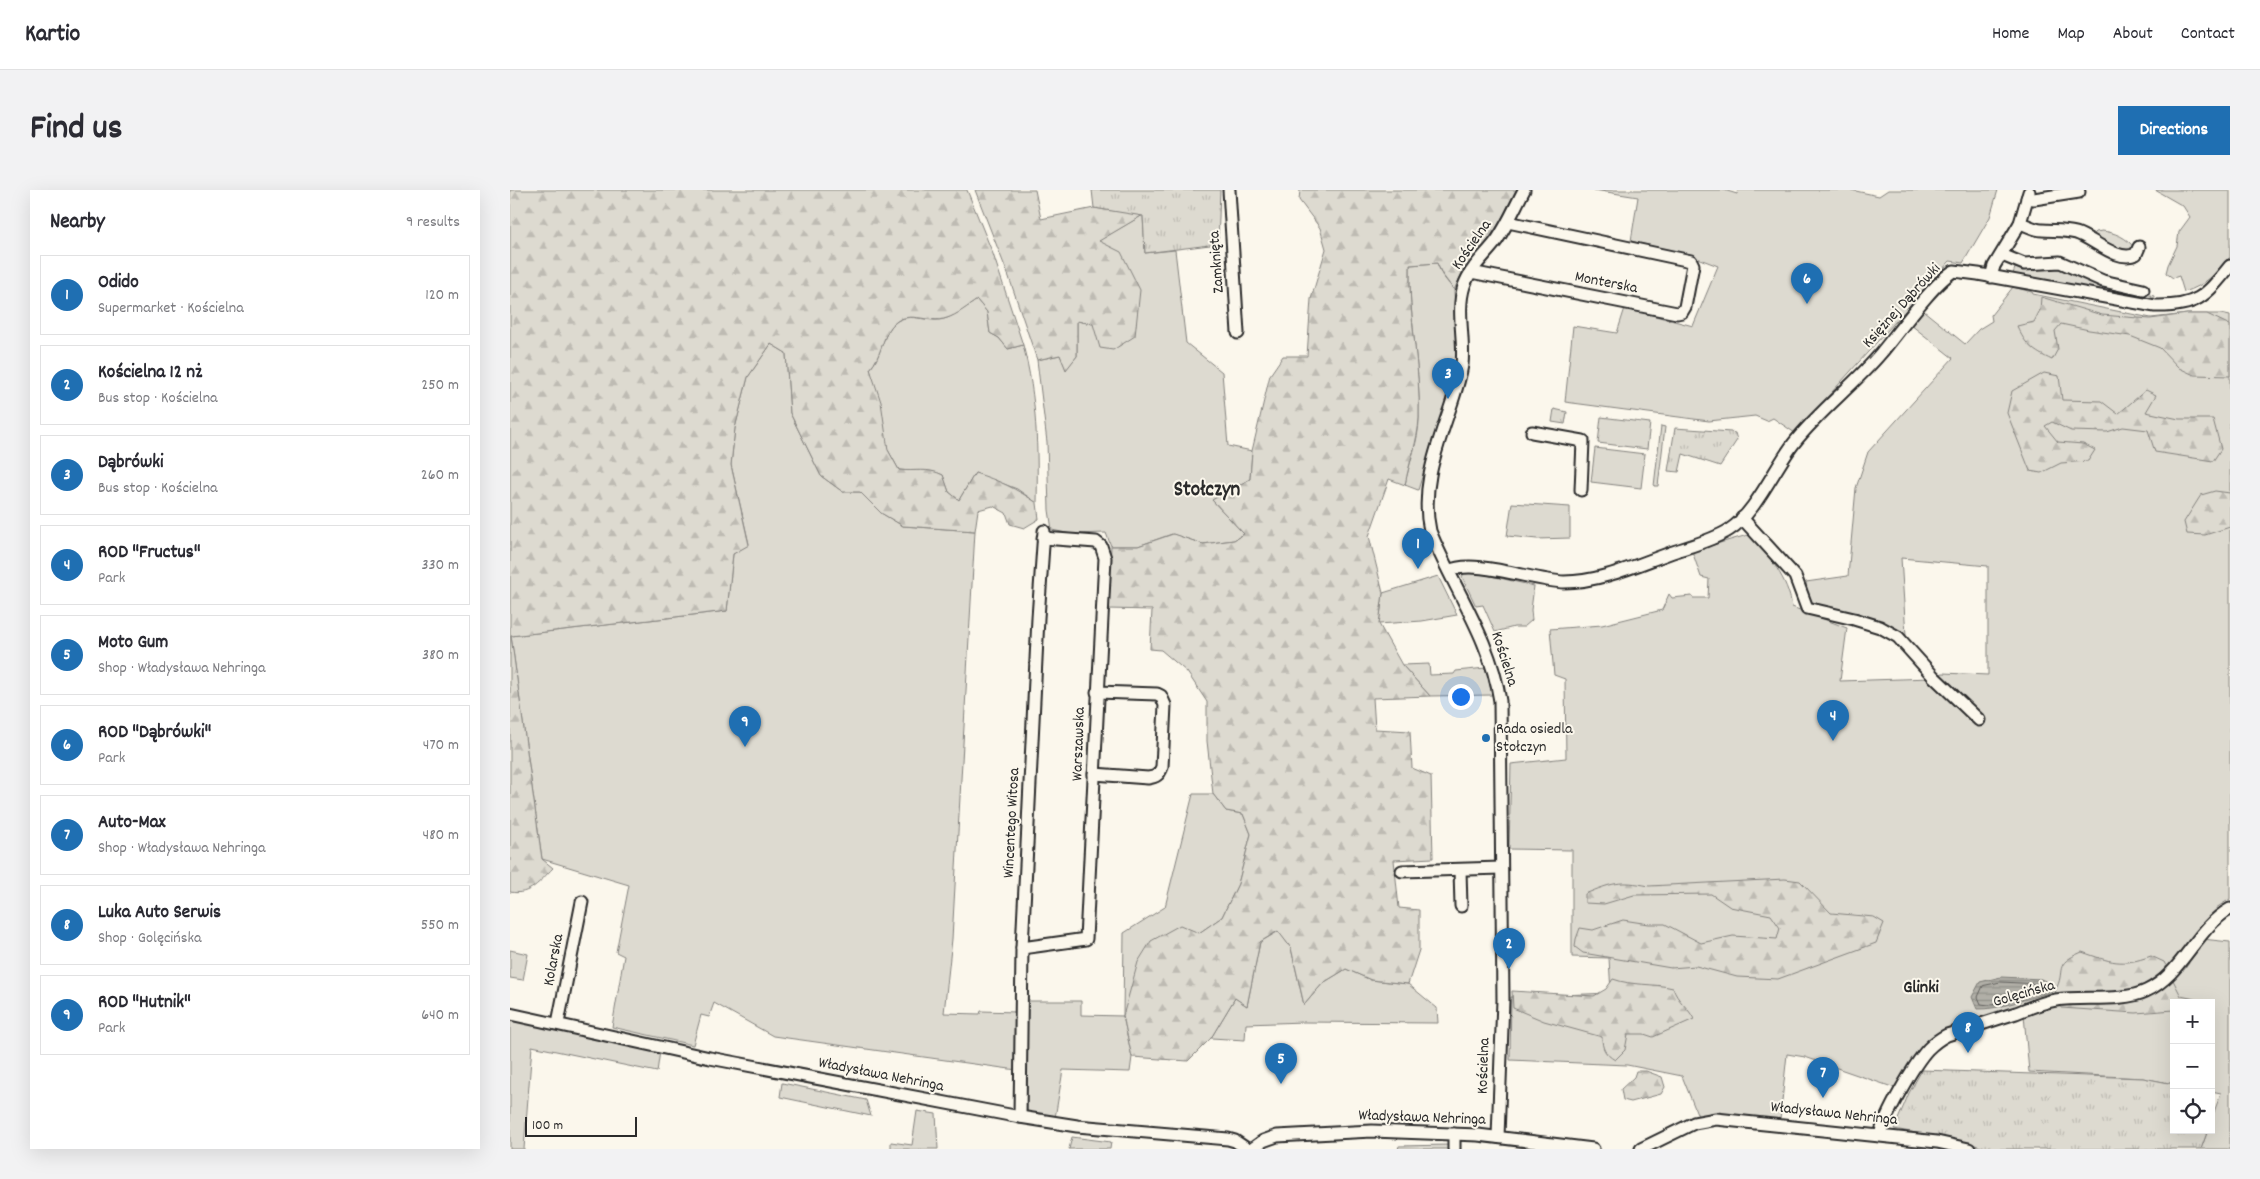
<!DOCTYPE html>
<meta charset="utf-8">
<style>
:root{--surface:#fff;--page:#f2f2f3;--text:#2b2b33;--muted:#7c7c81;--line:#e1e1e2;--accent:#1f6fb2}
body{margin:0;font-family:Dekko,sans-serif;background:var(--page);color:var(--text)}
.controls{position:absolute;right:15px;bottom:15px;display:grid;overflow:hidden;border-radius:0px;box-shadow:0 5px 20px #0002}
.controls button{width:45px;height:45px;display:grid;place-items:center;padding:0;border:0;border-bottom:1px solid var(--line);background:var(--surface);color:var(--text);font:25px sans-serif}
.scale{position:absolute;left:15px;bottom:12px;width:112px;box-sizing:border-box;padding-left:5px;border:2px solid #2b2b2b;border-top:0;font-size:14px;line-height:18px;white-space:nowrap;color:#2b2b2b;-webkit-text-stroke:4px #fbf7ec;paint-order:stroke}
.you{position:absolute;left:950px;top:506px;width:18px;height:18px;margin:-12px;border:4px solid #fff;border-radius:50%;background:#1a73e8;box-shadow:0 0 0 8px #1a73e833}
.badge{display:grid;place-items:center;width:32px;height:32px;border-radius:50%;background:var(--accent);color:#fff;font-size:16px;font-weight:700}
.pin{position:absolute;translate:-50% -41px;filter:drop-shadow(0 1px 2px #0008)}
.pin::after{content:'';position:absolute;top:26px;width:18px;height:15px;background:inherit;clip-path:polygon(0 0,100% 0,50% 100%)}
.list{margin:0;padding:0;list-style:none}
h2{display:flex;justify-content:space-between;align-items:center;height:65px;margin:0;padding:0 20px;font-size:21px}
h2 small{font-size:16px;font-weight:400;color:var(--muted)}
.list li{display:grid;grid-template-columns:32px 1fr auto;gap:15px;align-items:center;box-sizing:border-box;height:80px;margin:0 10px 10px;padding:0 10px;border:1px solid var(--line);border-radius:0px}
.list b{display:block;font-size:19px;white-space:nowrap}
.list p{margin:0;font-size:16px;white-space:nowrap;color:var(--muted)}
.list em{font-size:16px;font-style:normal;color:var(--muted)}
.icon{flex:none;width:28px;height:28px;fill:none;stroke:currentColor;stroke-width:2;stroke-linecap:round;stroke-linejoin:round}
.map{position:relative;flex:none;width:1720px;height:959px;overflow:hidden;border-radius:0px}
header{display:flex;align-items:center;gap:30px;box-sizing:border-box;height:70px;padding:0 25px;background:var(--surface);border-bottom:1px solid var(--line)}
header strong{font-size:24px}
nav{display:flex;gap:28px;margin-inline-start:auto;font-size:18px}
.intro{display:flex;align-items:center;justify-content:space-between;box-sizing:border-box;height:120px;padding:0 30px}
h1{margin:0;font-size:35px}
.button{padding:12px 22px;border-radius:0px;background:var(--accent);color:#fff;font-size:18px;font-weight:700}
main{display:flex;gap:30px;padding:0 30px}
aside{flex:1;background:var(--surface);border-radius:0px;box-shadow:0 5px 20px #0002}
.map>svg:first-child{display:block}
.green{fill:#dddad0;stroke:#84827e}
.forest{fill:url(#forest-firs);stroke:#84827e}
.park{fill:url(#park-tufts);stroke:#84827e}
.water{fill:url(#water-rules);stroke:#7b7a75}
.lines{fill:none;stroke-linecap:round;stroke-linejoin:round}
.shore{stroke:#61605d;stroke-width:1}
.minor-casing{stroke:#2b2b2b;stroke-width:15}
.minor{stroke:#fbf7ec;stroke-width:11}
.poi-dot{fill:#1f6fb2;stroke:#fbf7ec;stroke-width:2}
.labels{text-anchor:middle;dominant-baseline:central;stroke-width:4;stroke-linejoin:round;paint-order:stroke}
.street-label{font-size:16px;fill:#2b2b2b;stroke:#fbf7ec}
.poi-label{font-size:16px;fill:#2b2b2b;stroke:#fbf7ec;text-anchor:start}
.neighbourhood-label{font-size:18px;font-weight:bold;fill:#2b2b2b;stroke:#fbf7ec}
.district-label{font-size:21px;font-weight:bold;fill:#2b2b2b;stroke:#fbf7ec}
</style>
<header>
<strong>Kartio</strong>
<nav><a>Home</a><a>Map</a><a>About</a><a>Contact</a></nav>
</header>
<div class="intro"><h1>Find us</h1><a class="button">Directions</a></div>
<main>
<aside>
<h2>Nearby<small>9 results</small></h2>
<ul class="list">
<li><span class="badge">1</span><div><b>Odido</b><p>Supermarket · Kościelna</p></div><em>120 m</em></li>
<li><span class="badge">2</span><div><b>Kościelna 12 nż</b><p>Bus stop · Kościelna</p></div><em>250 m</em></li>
<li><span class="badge">3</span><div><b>Dąbrówki</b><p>Bus stop · Kościelna</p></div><em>260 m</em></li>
<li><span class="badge">4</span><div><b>ROD &quot;Fructus&quot;</b><p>Park</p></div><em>330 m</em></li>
<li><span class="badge">5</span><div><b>Moto Gum</b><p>Shop · Władysława Nehringa</p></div><em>380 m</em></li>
<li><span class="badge">6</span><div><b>ROD &quot;Dąbrówki&quot;</b><p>Park</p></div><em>470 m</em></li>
<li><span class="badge">7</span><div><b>Auto-Max</b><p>Shop · Władysława Nehringa</p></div><em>480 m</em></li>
<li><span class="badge">8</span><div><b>Luka Auto Serwis</b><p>Shop · Golęcińska</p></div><em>550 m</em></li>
<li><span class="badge">9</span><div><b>ROD &quot;Hutnik&quot;</b><p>Park</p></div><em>640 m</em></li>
</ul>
</aside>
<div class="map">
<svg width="1720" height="959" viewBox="0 0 1720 959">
<defs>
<pattern id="forest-firs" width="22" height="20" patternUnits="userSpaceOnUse" patternTransform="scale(1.25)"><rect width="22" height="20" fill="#dddad0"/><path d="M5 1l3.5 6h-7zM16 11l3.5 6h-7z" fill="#bebbb3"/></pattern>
<pattern id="park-tufts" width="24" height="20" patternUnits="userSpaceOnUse" patternTransform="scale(1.25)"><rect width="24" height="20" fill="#dddad0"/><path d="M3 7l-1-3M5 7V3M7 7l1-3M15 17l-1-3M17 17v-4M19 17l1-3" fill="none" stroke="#bebbb3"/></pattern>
<pattern id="water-rules" width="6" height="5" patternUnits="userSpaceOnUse" patternTransform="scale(1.25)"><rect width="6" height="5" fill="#b1afa7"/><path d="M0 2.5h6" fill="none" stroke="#908f88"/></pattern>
</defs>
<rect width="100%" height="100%" fill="#fbf7ec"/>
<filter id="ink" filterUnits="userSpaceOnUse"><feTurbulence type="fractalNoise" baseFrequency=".02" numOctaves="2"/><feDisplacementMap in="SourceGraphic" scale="10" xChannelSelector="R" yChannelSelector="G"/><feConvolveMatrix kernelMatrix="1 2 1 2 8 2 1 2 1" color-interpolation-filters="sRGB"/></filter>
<g filter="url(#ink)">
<g class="green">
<path d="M 1084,0 L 1214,0 L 1227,4 L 1228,0 L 1341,0 L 1369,6 L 1378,0 L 1488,0 L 1480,27 L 1453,73 L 1440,71 L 1285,243 L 1263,228 L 1257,231 L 1245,226 L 1199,231 L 1055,212 L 1063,136 L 1107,143 L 1115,118 L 1183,136 L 1208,76 L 1182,66 L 1121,51 L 1128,7 Z"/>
<path d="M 1645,0 L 1720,0 L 1720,67 C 1706,83 1695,96 1674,102 L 1669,86 L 1663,88 L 1656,83 L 1658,75 L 1667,56 L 1669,42 L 1680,27 L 1673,16 Z"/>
<path d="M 633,25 L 635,63 L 665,60 L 676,153 L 712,182 L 718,256 L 742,261 L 740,289 L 702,310 L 734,344 L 724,350 L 693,354 L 662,344 L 628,356 L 601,356 L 596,343 L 561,344 L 542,340 L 539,320 L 537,252 L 527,170 L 550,165 L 556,179 L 567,166 L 567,131 L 583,134 L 588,51 Z"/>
<path d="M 927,73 L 932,85 L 944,100 L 947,167 L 943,187 L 908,300 L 895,295 C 899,272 909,251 909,228 C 911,177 898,126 900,75 Z"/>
<path d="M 1550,75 L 1573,89 L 1644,106 L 1644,109 L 1503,84 L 1505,78 L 1525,78 Z"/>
<path d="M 1503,97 L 1522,102 L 1523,104 L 1641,128 L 1677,124 L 1711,124 L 1720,126 L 1720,709 L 1706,718 L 1707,721 L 1644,793 L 1465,830 L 1428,843 L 1413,857 L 1388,899 L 1295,867 L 1277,864 L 1270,930 L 1207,923 L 1188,926 L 1172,886 L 1117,875 L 1000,870 L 1001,807 L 1101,803 L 1099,768 L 1062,767 L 1062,660 L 999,659 L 1001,574 L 1056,568 L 1055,489 L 1044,485 L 1040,439 L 1092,435 L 1152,420 L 1159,404 L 1162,408 L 1182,406 L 1183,408 L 1198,408 L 1199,389 L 1191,387 L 1182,361 L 1241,344 C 1259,367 1278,388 1282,417 L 1337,438 L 1330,491 L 1421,488 L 1433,483 L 1478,485 L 1478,376 L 1391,368 L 1396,445 L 1369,434 L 1303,414 L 1298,407 L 1296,392 L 1338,386 L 1346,298 L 1358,262 L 1443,168 L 1401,135 L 1414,121 L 1455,154 L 1469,139 L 1482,131 L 1481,125 Z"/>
<path d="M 467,110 L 477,122 L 480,143 L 489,148 L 498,159 L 513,155 C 527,208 528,259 527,313 L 507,299 L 465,283 L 449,310 L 439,302 L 433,285 C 418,278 405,282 389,280 L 378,260 L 360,179 C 371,167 371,150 381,137 C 397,117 418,136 437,128 C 447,124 458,116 467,110 Z"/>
<path d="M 261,154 L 276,163 L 280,223 L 311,286 L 333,302 L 350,302 L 371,323 L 393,336 L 465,341 L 442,749 L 434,823 L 470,824 L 471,821 L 507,822 L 507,880 L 263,846 L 204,813 L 199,827 L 191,825 L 183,855 L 102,837 L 114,766 L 106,762 L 119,695 L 32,669 L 1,446 L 217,421 L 223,364 L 239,354 L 221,275 L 225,238 L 238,187 Z"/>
<path d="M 1091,227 L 1140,233 L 1137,259 L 1088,253 Z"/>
<path d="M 1151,236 L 1155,237 L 1148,296 L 1144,296 Z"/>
<path d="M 1085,258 L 1135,264 L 1131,298 L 1081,292 Z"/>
<path d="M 1002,313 L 1060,317 L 1060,348 L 1027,349 L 997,346 Z"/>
<path d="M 964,382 L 1024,396 L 1021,420 L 1022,430 L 1014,437 L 1004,437 L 985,442 L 973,415 L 966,416 L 952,387 L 954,383 Z"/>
<path d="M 928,386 L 947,425 L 912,431 L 869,434 L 873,403 Z"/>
<path d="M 919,474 L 920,485 L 944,484 L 946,481 L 976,478 L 982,505 L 920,506 L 892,475 Z"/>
<path d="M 683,604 L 703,604 L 716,621 L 733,624 L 741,644 L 728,694 L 712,727 L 689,743 L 613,826 L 622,867 L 620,882 L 553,880 L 545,928 L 517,923 L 517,811 L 571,811 L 571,825 L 613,826 L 614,743 L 655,717 Z"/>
<path d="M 769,741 L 781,758 L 794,815 L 813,793 L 836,779 L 861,790 L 898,794 L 927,818 L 928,833 L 794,832 L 736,834 L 735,850 L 701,848 L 725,808 L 737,816 L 750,752 Z"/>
<path d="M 1692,749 L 1720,752 L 1720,959 L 1691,959 L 1698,940 L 1701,940 L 1701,930 L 1711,903 L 1701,901 L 1701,813 L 1664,813 L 1664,894 L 1633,888 L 1519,882 L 1514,825 L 1545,816 L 1593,813 L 1665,782 L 1674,780 L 1679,773 L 1677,767 Z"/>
<path d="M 0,760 L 18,764 L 13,790 L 0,788 Z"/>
<path d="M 0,829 L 150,861 L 147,882 L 22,856 L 14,959 L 0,959 Z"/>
<path d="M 272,893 L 356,910 L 361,926 L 270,907 Z"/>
<path d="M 407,921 L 426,924 L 428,959 L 381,959 L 381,952 L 402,955 Z"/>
<path d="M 562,947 L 601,952 L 600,959 L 559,959 Z"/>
<path d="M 939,955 L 940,959 L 888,959 L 889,956 Z"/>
</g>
<g class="forest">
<path d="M 0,0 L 457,0 L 483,64 L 513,155 L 498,159 L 489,148 L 480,143 L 477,122 L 467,110 C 458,116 447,125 437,128 C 418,135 396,117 381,137 C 371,150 372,165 360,179 L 371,212 L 378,260 L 389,280 C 406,282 417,277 433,285 L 439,302 L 449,310 L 465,283 C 488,290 507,299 527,313 L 529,329 L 514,338 L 500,334 L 496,323 L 483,316 L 468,320 L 465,341 L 393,336 L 371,323 L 350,302 L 333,302 L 311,286 L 280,223 L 276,163 L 261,154 L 238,187 L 225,238 L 221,275 L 239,355 L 223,364 L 217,421 L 1,446 L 32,669 L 43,678 C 30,691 20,706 0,702 Z"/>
<path d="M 465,0 L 525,0 L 531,29 L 584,18 L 633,25 L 589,51 L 611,62 L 630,100 L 625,146 L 603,160 L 590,158 L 583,134 L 567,131 L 567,166 L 556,180 L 550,165 L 527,170 L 499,87 Z"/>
<path d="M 790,0 L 1006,0 L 991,30 L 979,49 L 968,65 L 954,79 L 944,100 L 932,84 L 927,73 L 900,75 C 898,126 911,177 909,228 C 908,251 899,272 895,295 L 879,289 L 859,346 L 873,403 L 869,434 L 892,475 L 920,506 L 863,508 L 865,539 L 900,541 L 902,578 L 921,586 L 923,668 L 884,670 L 889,718 L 909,720 L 909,760 L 898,794 L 861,790 L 836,779 L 813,793 L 794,815 L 781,758 L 768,741 L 750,752 L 737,816 L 725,808 L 701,848 L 678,871 L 622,867 L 613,826 L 628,772 L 641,751 L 670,735 L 689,743 L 712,727 L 728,694 L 741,644 L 733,624 L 716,621 L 703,604 L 697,551 L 697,512 L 677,482 L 651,460 L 640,459 L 642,420 L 598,419 L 601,356 L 628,356 L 663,344 L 693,354 L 724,350 L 734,344 L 702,310 L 740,289 L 742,261 L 760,185 L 773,166 L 797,166 L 801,109 L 816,59 L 810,38 L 789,10 Z"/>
<path d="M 1531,107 L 1592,125 L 1640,129 L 1677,124 L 1697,124 L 1720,135 L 1720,186 L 1684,185 L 1669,178 L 1650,158 L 1620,146 L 1579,140 L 1551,134 L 1545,141 L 1548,159 L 1542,170 C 1523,161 1516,156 1507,136 L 1524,132 L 1530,120 Z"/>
<path d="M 1534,183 L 1549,186 L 1552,210 L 1591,211 L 1608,224 L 1636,200 L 1646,205 L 1636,222 L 1669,229 L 1703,229 L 1711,259 L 1703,271 L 1645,262 L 1638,240 L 1613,237 L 1597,242 L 1561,241 L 1542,232 L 1535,236 L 1548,252 L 1573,254 L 1585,260 L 1578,271 L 1551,273 L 1531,283 L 1520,281 L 1497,223 L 1502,201 Z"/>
<path d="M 1705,301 L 1720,303 L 1720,337 L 1695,345 L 1677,344 L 1674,332 L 1691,305 Z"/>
<path d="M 1275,689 L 1290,691 L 1321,723 L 1364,727 L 1374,733 L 1366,753 L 1268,789 L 1227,787 L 1186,776 L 1161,778 L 1073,763 L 1065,757 L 1066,749 L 1070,738 L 1083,740 L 1113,730 L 1139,734 L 1155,734 L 1191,753 L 1223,746 L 1267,749 L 1270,738 L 1261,725 L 1220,717 L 1201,704 L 1124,705 L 1094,714 L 1075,713 L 1075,704 C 1102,693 1110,690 1139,696 Z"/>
<path d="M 1572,762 C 1601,772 1611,777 1641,766 L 1654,772 L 1671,806 L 1698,812 L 1664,813 L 1664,820 L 1626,823 L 1551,818 L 1545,801 C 1557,780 1541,775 1572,762 Z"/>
<path d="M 1103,789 C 1122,796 1143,793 1163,798 C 1167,811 1178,817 1184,829 L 1143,847 L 1134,844 L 1118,844 L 1115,860 L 1105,870 C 1095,864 1092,859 1092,847 L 1034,831 L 1003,818 L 1002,801 L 1084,806 L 1096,799 Z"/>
<path d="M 1126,881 L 1136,881 L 1152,887 L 1155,897 L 1151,904 L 1121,912 L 1113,910 L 1111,899 L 1124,887 Z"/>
</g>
<g class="park">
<path d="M 582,0 L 710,0 L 708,54 L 635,63 L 633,26 L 584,18 Z"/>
<path d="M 1592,41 C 1604,42 1618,48 1624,58 L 1623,62 L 1602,58 L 1581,47 L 1586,42 Z"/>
<path d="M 1044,219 L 1057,222 L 1055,234 L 1042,232 Z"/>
<path d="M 1165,238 L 1221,242 L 1225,243 L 1227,250 L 1210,276 L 1173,264 L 1169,282 L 1158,281 Z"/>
<path d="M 1412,880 L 1633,888 L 1664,894 L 1664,940 L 1698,940 L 1691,959 L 1477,959 L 1456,952 L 1384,939 L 1399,903 Z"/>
</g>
<path class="water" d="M 1491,787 L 1531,789 L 1543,795 L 1541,803 C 1517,807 1491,820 1467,819 L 1462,807 L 1470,792 Z"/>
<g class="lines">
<path class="shore" d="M 1491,792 L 1529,794 L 1533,797 L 1479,815 L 1471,814 L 1468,807 L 1473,796 Z"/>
<defs>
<g id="minor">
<path d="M 719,0 L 728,143"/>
<path d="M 1517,8 L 1524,9 L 1569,2"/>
<path d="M 1510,33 C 1517,35 1524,40 1532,40 C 1544,41 1554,40 1566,43 C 1583,48 1607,73 1626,64 L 1629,57"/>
<path d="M 1492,65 L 1514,74 L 1550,72 L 1593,91 L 1633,100"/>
<path d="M 961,82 L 1167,123 L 1172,122 L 1175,117 L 1183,75 L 1181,71 L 998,32"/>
<path d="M 1481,87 L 1484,76 L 1510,33 L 1519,2"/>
<path d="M 1022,242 L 1073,251 L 1071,300"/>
<path d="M 1232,328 L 1285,386 L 1297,418 L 1344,429 L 1370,437 L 1388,447 L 1424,487 L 1469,530"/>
<path d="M 939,381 C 963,368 1024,391 1054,392 C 1092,392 1131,373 1166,361 C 1184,355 1203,350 1219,340 C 1245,324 1265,277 1284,253 C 1310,220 1344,195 1371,163 C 1387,144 1425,91 1444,81 L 1468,84 L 1645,116 C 1686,117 1695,107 1720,76"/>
<path d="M 584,584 L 638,588 C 646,587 649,585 652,577 L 655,515 L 651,506 L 647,504 L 587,502"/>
<path d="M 950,680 L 951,716"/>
<path d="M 892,681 L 991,678"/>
<path d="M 512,758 L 576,749 L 595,368 L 591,356 L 586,352 L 533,348"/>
<path d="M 0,824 L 200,868 L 510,927 L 567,936 L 718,949 L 725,951 L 737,959"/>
<path d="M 48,833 L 72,712"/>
<path d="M 510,927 L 512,758 L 528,428 L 534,341"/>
<path d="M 944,944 L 944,959"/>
<path d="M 1370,945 C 1375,925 1404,874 1418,859 C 1424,853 1429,849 1437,845 C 1460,838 1483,830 1506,823 C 1519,818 1532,812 1546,810 C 1572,806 1613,812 1636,801 C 1672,785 1686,738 1720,719"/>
<path d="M 988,947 L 993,810 L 990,511 C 981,449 943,398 920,341 C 910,296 928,255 942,212 C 946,200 950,188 952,175 C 955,149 946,121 954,96 C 960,78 976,65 987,50 C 998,34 1005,17 1014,0"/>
<path d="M 742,959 L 753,951 L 767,946 L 862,941 L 968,945 L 1083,959"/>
<path d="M 1131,959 L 1184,933 L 1206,929 L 1427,952 L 1459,959"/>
</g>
</defs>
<use href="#minor" class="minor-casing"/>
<use href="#minor" class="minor"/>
</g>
</g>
<circle class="poi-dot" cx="976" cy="548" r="5"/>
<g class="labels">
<g class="street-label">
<text transform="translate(962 55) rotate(-55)">Kościelna</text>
<text transform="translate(707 72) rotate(-94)">Zamknięta</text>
<text transform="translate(1096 93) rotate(11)">Monterska</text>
<text transform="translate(1392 116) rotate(-48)">Księżnej Dąbrówki</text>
<text transform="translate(994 469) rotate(72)">Kościelna</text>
<text transform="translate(569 554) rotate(-88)">Warszawska</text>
<text transform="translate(502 633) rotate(-87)">Wincentego Witosa</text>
<text transform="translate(44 770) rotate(-79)">Kolarska</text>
<text transform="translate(1514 804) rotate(-16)">Golęcińska</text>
<text transform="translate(974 876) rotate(-88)">Kościelna</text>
<text transform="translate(371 885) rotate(11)">Władysława Nehringa</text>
<text transform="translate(1324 924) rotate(6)">Władysława Nehringa</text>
<text transform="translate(912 928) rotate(2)">Władysława Nehringa</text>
</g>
<g class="poi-label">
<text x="986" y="539">Rada osiedla<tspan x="986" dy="18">Stołczyn</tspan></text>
</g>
<g class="neighbourhood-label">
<text x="1411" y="798">Glinki</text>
</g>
<g class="district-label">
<text x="697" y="301">Stołczyn</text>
</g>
</g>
</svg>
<div class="controls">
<button>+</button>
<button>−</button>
<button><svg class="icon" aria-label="locate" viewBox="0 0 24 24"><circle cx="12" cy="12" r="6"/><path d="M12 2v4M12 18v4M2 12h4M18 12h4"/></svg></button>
</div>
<div class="scale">100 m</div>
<div class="you"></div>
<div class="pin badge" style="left:908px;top:379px">1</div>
<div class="pin badge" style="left:999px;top:779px">2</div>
<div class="pin badge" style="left:938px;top:209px">3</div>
<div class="pin badge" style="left:1323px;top:551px">4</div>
<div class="pin badge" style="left:771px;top:894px">5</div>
<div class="pin badge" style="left:1297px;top:114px">6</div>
<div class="pin badge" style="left:1313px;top:908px">7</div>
<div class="pin badge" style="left:1458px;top:863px">8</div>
<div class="pin badge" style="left:235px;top:557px">9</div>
</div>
</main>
